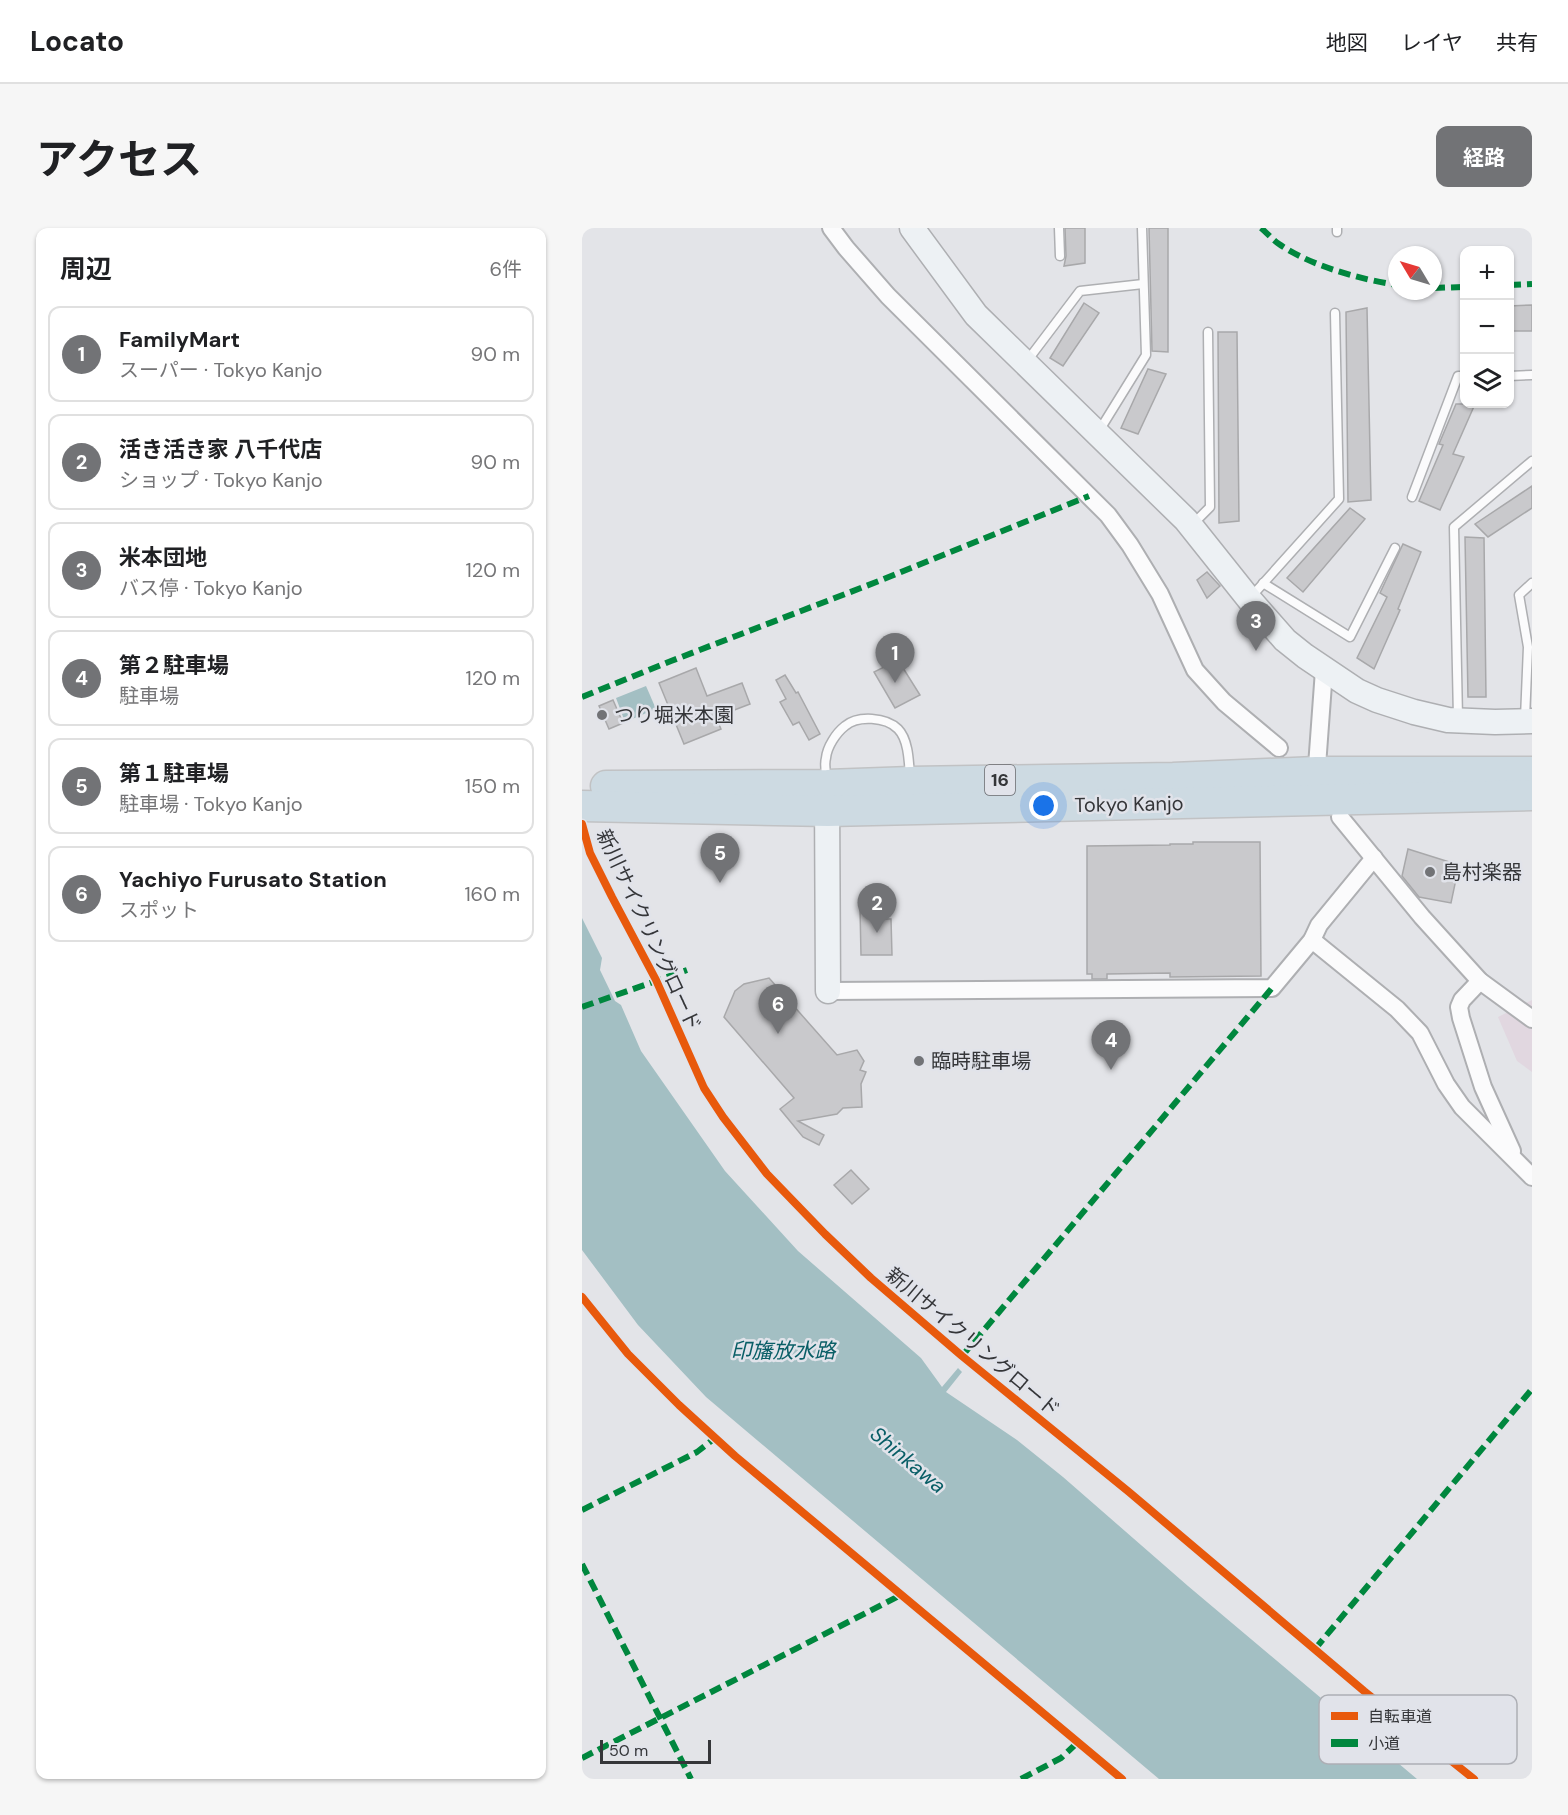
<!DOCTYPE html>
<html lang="ja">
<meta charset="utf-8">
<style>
:root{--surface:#fff;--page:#f6f6f6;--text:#202124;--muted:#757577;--line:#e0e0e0;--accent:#727376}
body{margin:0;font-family:"DM Sans","Noto Sans JP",sans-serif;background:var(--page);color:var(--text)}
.controls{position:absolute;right:18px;top:18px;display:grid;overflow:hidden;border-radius:12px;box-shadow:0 2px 4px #0004}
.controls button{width:54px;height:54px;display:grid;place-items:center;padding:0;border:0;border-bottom:2px solid var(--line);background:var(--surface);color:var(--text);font:30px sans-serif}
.compass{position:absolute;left:806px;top:18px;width:54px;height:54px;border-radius:50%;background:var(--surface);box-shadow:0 2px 4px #0004;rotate:308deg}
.scale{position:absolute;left:18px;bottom:15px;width:111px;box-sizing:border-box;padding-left:6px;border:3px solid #353639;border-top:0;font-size:16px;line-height:21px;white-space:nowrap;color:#353639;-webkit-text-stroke:4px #e1e3ea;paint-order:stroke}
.you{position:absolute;left:462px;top:578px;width:21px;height:21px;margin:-15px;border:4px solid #fff;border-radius:50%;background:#1a73e8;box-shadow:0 0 0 9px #1a73e833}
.badge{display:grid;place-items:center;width:39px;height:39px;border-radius:50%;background:var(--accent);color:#fff;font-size:20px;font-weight:700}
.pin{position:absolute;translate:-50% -50px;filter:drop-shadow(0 2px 3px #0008)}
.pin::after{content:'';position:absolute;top:32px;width:21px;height:18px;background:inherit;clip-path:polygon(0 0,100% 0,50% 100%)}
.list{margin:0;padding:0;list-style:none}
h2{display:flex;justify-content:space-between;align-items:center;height:78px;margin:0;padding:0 24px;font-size:26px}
h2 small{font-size:20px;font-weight:400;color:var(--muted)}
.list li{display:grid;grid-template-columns:39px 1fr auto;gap:18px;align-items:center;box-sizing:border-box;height:96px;margin:0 12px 12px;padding:0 12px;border:2px solid var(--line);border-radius:12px}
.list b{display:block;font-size:22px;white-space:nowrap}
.list p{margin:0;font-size:20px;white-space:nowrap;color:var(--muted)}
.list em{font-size:20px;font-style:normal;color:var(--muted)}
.icon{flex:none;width:33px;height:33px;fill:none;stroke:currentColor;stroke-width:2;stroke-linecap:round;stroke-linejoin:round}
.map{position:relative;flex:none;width:950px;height:1551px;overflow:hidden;border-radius:12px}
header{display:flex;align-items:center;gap:36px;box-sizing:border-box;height:84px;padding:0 30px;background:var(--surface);border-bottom:2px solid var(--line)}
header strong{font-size:28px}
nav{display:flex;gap:33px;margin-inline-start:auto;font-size:21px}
.intro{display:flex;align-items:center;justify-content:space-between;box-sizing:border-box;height:144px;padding:0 36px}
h1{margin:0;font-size:42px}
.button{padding:15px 27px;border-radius:12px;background:var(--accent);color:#fff;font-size:21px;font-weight:700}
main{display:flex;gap:36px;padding:0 36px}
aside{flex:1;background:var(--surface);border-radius:12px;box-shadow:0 2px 4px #0004}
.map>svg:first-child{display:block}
.green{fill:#e1d7e0}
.water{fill:#a3bfc3}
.building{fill:#c9c9cc;stroke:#a8a8aa;stroke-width:1.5}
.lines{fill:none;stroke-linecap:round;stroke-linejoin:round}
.lane-casing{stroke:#aeafb2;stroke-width:11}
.street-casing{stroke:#aeafb2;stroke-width:20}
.secondary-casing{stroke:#aeafb2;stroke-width:27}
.highway-casing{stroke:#c1c2c4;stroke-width:33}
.lane{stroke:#fbfbfc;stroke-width:8}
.street{stroke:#fbfbfc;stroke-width:16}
.secondary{stroke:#edf1f4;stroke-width:24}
.highway{stroke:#cddae2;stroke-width:30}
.quiet{stroke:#00873e;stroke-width:6;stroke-dasharray:12 6;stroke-linecap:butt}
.cycleway-casing{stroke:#e1e3ea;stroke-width:11}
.cycleway{stroke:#e8590c;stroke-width:8}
.poi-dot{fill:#727376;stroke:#e1e3ea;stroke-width:2}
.labels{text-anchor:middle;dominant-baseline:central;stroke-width:5;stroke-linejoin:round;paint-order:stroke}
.shield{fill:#e1e3ea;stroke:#696a6e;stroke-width:1.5}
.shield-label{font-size:18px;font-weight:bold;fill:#353639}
.poi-label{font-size:20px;fill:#353639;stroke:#e1e3ea;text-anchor:start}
.street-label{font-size:20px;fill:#353639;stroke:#e1e3ea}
.water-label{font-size:21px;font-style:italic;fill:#095e66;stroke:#e1e3ea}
.key{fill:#e1e3ea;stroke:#adafb5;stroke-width:1.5}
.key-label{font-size:16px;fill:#353639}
</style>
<header>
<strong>Locato</strong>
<nav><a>地図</a><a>レイヤ</a><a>共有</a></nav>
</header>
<div class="intro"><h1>アクセス</h1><a class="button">経路</a></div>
<main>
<aside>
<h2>周辺<small>6件</small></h2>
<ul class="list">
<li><span class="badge">1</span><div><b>FamilyMart</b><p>スーパー · Tokyo Kanjo</p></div><em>90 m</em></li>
<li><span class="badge">2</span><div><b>活き活き家 八千代店</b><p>ショップ · Tokyo Kanjo</p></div><em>90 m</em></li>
<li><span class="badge">3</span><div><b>米本団地</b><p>バス停 · Tokyo Kanjo</p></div><em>120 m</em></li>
<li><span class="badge">4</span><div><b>第２駐車場</b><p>駐車場</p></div><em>120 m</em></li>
<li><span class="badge">5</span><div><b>第１駐車場</b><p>駐車場 · Tokyo Kanjo</p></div><em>150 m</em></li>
<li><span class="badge">6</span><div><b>Yachiyo Furusato Station</b><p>スポット</p></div><em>160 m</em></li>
</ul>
</aside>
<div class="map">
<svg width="950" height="1551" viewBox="0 0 950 1551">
<rect width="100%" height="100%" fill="#e3e4e8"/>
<path class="green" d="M 950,772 L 950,844 L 935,833 L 916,789 Z"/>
<g class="water">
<path d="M 64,458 L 74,481 L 43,494 L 34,470 Z"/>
<path d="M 0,690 L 20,730 L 18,742 L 33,773 L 39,777 L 59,823 L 143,943 L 216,1023 L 339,1130 L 360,1159 L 376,1140 L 380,1144 L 364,1164 L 435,1212 L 481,1249 L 606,1358 L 835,1551 L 577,1551 L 124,1169 L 56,1097 L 0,1022 Z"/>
</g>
<g class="building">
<path d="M 483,0 L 503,0 L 503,35 L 482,38 L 484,28 Z"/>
<path d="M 567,0 L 586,0 L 586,124 L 570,123 Z"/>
<path d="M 502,75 L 517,85 L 481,138 L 468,130 Z"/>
<path d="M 950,77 L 950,103 L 927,103 L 927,78 Z"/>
<path d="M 785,80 L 789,272 L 766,274 L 764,84 Z"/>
<path d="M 636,104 L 655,104 L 657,293 L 637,295 Z"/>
<path d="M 566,141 L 584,146 L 556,206 L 539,200 Z"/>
<path d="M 874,176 L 893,176 L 871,226 L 882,229 L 858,282 L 837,273 L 861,217 L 857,216 Z"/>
<path d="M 950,258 L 950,280 L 906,309 L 893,296 Z"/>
<path d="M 768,280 L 783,291 L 721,364 L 705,350 Z"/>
<path d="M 883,309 L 902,310 L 904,469 L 886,469 Z"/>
<path d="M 821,316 L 839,324 L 816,381 L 818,382 L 792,441 L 775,430 L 805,369 L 798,365 Z"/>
<path d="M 625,344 L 638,358 L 625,370 L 615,352 Z"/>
<path d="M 316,432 L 338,467 L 313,480 L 292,444 Z"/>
<path d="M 114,440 L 125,468 L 160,455 L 168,476 L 134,489 L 139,501 L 102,516 L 77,455 Z"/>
<path d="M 203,447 L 214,465 L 216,464 L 238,506 L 227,512 L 217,494 L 211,497 L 198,474 L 204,471 L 194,452 Z"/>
<path d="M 31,472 L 41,495 L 27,501 L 17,478 Z"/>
<path d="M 611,614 L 678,614 L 679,748 L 588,749 L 588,745 L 525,746 L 525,751 L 510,751 L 510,746 L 505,746 L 505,618 L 588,617 L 588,616 L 611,616 Z"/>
<path d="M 826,621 L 877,637 L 869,675 L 837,669 L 820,648 Z"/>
<path d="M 300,680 L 300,691 L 309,691 L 310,727 L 279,727 L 278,681 Z"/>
<path d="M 187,750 L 255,827 L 275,822 L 282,833 L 278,842 L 284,844 L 279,856 L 280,879 L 261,880 L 255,886 L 216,893 L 242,907 L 237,917 L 221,909 L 198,881 L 212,870 L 142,789 L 153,763 L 162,756 Z"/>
<path d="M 269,942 L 287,961 L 270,976 L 252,957 Z"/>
</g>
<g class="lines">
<defs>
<g id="lane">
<path d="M 477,0 L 478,28"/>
<path d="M 755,0 L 755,4"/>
<path d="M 445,133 L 498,63 L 561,56"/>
<path d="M 927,148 L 950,147"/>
<path d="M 517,203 L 564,127 L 560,0"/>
<path d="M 830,269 L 876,148 L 882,148"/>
<path d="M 611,296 L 628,279 L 626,104"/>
<path d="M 681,355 L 768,409 L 813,320"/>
<path d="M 669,369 L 757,271 L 753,85"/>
<path d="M 876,490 L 872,299 L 950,233"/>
<path d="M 943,490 L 946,419 L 937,367 L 950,355"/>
<path d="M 245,553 C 244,546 242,537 244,530 C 245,519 254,505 263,498 C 276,487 304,489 316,501 C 327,512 327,536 328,550"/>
</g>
<g id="street">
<path d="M 249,0 L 264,20 L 306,68 L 526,287 L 548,317 L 578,366 L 613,442 L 642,474 L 697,520"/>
<path d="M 734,552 L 742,442"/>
<path d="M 758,589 L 840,689 L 898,753 L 950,791"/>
<path d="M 730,712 L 815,781 L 838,805 L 864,856 L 880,879 L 950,949"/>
<path d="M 898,753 L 880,772 L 877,779 L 879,790 L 901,859 L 930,923"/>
<path d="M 246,763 L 690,760 L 730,712 L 737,697 L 792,630"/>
</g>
<g id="secondary">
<path d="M 330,0 L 394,87 L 604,292 L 667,371 L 703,412 L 723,428 L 775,463 L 795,472 L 832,484 L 866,492 L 913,494 L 950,493"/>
<path d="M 245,565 L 246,763"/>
</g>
<g id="highway">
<path d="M 24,558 L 245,557 L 329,554 L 591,550 L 734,544 L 950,544"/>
<path d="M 0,578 L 246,583 L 950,567"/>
</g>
</defs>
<use href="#lane" class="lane-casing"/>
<use href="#street" class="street-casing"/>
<use href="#secondary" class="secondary-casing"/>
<use href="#highway" class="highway-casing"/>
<use href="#lane" class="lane"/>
<use href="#street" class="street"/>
<use href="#secondary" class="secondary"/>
<use href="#highway" class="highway"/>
<g class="quiet">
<path d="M 679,0 C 685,5 690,11 697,16 C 729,38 777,51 815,57"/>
<path d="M 927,57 L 950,56"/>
<path d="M 851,60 L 882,59"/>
<path d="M 0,469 L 89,433 L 297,353 L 507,268"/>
<path d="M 0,779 L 105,742"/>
<path d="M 380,1128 L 690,760"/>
<path d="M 0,1282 L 115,1224 L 133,1210"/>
<path d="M 0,1336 L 109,1551"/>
<path d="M 733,1421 L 950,1161"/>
<path d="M 0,1530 L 319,1367"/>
<path d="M 439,1551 L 479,1530 L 496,1514"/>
</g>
<defs>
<g id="cycleway">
<path d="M 0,596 L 8,625 L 30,669 L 74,752 L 122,860 L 141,889 L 185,946 L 243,1006 L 289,1050 L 380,1128 L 547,1264 L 782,1463 L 892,1551"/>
<path d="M 0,1069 L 46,1126 L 97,1177 L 153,1228 L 540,1551"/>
</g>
</defs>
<use href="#cycleway" class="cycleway-casing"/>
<use href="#cycleway" class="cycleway"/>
</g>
<g class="poi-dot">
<circle cx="20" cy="487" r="6"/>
<circle cx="848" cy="644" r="6"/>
<circle cx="337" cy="833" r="6"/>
</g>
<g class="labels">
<rect class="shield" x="403" y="537" width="30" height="30" rx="4.5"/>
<g class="shield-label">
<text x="418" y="552">16</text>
</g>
<g class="poi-label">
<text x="32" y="487">つり堀米本園</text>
<text x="860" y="644">島村楽器</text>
<text x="349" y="833">臨時駐車場</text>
</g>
<g class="street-label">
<text transform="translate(547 576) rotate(-1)">Tokyo Kanjo</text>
<text transform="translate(67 702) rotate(65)">新川サイクリングロード</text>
<text transform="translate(391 1114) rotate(40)">新川サイクリングロード</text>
</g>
<g class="water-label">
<text x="201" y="1123">印旛放水路</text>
<text transform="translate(326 1232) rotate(40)">Shinkawa</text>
</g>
</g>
<rect x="737" y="1467" width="198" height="69" rx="9" class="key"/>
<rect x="749" y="1484" width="27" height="8" fill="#e8590c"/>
<rect x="749" y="1511" width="27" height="8" fill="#00873e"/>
<g class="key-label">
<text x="786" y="1494">自転車道</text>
<text x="786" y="1521">小道</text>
</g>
</svg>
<div class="controls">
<button>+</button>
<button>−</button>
<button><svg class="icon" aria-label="layers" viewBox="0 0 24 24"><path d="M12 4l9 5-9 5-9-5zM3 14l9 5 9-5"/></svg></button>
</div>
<svg class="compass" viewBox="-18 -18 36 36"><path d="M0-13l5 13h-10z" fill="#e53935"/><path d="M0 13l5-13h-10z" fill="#757577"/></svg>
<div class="scale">50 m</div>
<div class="you"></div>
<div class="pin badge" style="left:313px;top:455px">1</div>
<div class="pin badge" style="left:295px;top:705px">2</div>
<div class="pin badge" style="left:674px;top:423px">3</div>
<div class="pin badge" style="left:529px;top:842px">4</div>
<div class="pin badge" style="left:138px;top:655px">5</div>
<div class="pin badge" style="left:196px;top:806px">6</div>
</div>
</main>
